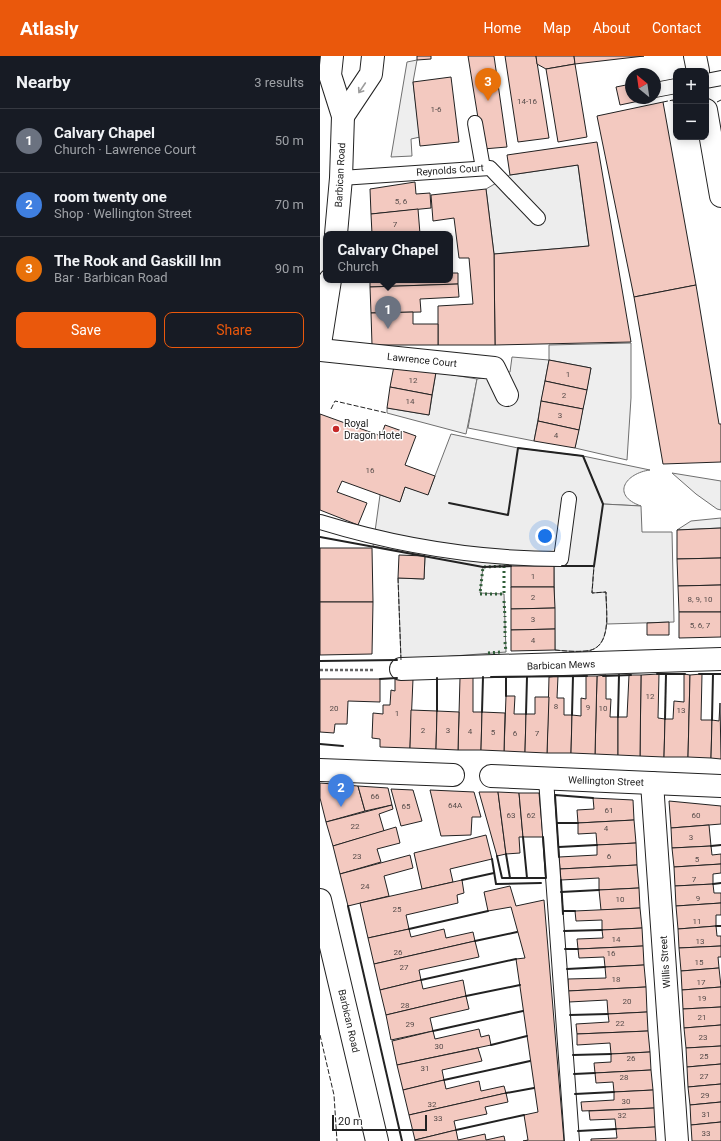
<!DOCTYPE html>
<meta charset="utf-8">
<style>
:root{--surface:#171b24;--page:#20242c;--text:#f1f3f6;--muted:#9ea1a6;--line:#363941;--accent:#ea580c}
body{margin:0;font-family:Roboto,sans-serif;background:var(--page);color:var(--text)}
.controls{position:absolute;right:12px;top:12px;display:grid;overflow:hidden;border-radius:8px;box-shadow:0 2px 10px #0003}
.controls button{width:36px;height:36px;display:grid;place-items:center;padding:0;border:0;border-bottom:1px solid var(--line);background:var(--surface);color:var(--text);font:20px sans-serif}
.compass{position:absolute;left:305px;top:12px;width:36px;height:36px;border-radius:50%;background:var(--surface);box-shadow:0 2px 10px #0003;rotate:331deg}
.scale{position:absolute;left:12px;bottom:10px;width:95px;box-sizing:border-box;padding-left:4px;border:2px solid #222;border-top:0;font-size:11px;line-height:14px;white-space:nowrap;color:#222;-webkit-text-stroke:3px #fff;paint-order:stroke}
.you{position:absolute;left:225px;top:480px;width:14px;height:14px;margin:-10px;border:3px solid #fff;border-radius:50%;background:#1a73e8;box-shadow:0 0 0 6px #1a73e833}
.badge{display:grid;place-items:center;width:26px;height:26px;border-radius:50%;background:var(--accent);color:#fff;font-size:13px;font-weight:700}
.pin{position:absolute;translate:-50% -33px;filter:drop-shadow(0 1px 2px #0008)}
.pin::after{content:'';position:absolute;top:21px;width:14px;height:12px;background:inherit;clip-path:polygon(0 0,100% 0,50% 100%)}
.popup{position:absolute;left:3px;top:175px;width:130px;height:52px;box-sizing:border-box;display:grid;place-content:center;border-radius:8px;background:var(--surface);filter:drop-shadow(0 1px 3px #0005);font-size:13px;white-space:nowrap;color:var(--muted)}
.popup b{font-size:15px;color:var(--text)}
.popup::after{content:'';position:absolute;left:50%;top:100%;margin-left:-8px;border:8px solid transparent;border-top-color:var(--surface)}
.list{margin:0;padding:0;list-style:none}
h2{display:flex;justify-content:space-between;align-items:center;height:52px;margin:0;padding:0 16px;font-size:17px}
h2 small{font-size:13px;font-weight:400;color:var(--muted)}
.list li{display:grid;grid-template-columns:26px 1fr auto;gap:12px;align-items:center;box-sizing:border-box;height:64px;padding:0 16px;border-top:1px solid var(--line)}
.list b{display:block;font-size:15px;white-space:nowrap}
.list p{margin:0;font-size:13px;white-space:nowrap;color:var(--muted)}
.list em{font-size:13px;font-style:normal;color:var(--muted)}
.actions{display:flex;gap:8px;padding:12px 16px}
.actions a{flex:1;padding:9px 0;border:1px solid var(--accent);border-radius:8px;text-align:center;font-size:14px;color:var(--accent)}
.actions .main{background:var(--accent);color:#fff}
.map{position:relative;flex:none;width:401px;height:1085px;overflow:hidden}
header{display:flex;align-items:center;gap:24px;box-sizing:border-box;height:56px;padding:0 20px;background:var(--accent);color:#fff}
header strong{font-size:19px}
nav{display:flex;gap:22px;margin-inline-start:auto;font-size:14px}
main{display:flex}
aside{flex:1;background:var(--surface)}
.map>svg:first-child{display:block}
.green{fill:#eee;stroke:#6f6f6f}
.parking{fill:#ededed;stroke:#6f6f6f}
.building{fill:#f3c9c0;stroke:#222}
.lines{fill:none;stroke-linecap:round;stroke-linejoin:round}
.service-casing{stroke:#222;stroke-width:16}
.minor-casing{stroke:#222;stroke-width:24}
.primary-casing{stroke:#222;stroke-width:24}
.path{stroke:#646464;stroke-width:2.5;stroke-dasharray:3 2;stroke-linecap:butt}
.service{stroke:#fff;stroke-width:14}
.minor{stroke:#fff;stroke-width:22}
.primary{stroke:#fff;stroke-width:22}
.hedge{stroke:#2f5e38;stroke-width:3;stroke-dasharray:2 3;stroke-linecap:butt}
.fence{stroke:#222;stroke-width:1;stroke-dasharray:5 2;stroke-linecap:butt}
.wall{stroke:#222;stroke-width:2}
.oneway{stroke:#9c9c9c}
.poi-dot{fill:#c62828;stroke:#fff;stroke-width:1.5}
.labels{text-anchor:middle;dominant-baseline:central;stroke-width:3;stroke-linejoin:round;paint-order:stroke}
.number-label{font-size:8px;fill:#564c4a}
.street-label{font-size:10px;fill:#222;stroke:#fff}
.poi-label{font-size:10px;fill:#222;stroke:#fff;text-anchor:start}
</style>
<header>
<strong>Atlasly</strong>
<nav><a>Home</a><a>Map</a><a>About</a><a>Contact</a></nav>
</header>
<main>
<aside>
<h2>Nearby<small>3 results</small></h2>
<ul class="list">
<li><span class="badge" style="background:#6b7280">1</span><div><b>Calvary Chapel</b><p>Church · Lawrence Court</p></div><em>50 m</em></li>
<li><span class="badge" style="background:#3f7fe0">2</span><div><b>room twenty one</b><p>Shop · Wellington Street</p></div><em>70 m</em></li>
<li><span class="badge" style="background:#e8710a">3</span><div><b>The Rook and Gaskill Inn</b><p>Bar · Barbican Road</p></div><em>90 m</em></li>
</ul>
<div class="actions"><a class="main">Save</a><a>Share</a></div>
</aside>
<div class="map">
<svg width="401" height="1085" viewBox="0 0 401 1085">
<rect width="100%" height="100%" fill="#fff"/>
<g class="green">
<path d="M 97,4 L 93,26 L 100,81 L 91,83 L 92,100 L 71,101 L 87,6 Z"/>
<path d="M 311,287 L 311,342 L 307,404 L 255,392 L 271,312 L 229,304 L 229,289 Z"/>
<path d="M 116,316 L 157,323 L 146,378 L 67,357 L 67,352 L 109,359 Z"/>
<path d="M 263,400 L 330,414 C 306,417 290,439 321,450 L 283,448 Z"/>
<path d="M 352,417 L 401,425 L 401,454 L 397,453 L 376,438 Z"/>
<path d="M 401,462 L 401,472 L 357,474 L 371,465 Z"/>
<path d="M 234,510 L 274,510 L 272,536 L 286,536 C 286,554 293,593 266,595 C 256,596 245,595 235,594 Z"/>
</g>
<g class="parking">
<path d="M 258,109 L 269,190 L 174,198 L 166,133 L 190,119 Z"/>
<path d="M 192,301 L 229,304 L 214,385 L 148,372 L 157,323 L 190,316 Z"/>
<path d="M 131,378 L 198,392 L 263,400 L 283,448 L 321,450 L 322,476 L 352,476 L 354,566 L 287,568 L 286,536 L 272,537 L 274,510 L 163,511 L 160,537 L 184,538 L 186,596 L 81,604 L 78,522 L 104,523 L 105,500 L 53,490 L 60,439 L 80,445 L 85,431 L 108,438 Z"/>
</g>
<g class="building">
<path d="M 97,0 L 111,0 L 111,3 L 97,4 Z"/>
<path d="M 148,0 L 174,0 L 187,91 L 163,93 Z"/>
<path d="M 185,0 L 216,0 L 229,82 L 198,86 Z"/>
<path d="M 216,0 L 254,0 L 255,8 L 226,13 L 217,8 Z"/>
<path d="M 254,0 L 324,0 L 255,8 Z"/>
<path d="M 255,8 L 267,81 L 238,86 L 226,13 Z"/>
<path d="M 131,21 L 139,86 L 100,90 L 93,26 Z"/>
<path d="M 311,28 L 311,42 L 318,42 L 319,45 L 300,49 L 296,31 Z"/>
<path d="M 343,46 L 376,229 L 314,241 L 277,60 Z"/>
<path d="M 277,86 L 311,286 L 175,289 L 174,198 L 269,190 L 258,109 L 190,119 L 187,99 Z"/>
<path d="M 95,126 L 96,138 L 110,137 L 111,152 L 51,158 L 50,133 Z"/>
<path d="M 166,133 L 174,198 L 175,289 L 118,289 L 118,250 L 153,248 L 149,202 L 139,202 L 134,162 L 113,165 L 111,139 Z"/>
<path d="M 98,153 L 100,178 L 52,178 L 51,158 Z"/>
<path d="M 130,217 L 138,217 L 138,228 L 50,231 L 50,224 L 130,224 Z"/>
<path d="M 138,228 L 139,241 L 100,243 L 101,256 L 51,257 L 50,231 Z"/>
<path d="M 376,229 L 399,368 L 401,368 L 401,406 L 343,408 L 314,241 Z"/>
<path d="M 93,256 L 93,268 L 118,268 L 118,289 L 52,289 L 51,257 Z"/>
<path d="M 229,304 L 271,312 L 267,334 L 225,325 Z"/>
<path d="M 74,310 L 116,316 L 112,339 L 70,331 Z"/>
<path d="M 225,325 L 267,334 L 263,353 L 221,345 Z"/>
<path d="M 70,331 L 112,339 L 109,359 L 67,352 Z"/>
<path d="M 221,345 L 263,353 L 259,374 L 218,365 Z"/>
<path d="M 0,358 L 61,380 L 65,369 L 96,380 L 85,409 L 115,420 L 108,439 L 85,431 L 80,446 L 22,425 L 17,436 L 47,447 L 38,469 L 0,454 Z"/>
<path d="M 218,365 L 259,374 L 255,392 L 214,385 Z"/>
<path d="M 401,472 L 401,502 L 357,503 L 357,474 Z"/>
<path d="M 0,492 L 52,492 L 53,546 L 0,546 Z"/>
<path d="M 79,499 L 105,500 L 104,523 L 78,522 Z"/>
<path d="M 401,502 L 401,529 L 358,530 L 357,503 Z"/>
<rect x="191" y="510" width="43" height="21"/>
<path d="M 401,529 L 401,556 L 359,556 L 358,530 Z"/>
<path d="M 191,531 L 234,531 L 235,552 L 191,553 Z"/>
<path d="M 0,546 L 53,546 L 52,598 L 0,599 Z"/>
<path d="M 235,552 L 235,573 L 191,574 L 191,553 Z"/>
<path d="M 359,556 L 401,556 L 401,581 L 359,582 Z"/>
<path d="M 349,566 L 349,579 L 327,579 L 327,567 Z"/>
<path d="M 235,573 L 235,594 L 191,595 L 191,574 Z"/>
<path d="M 339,618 L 338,662 L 345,663 L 344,701 L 320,700 L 321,619 Z"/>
<path d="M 364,618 L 370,619 L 368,701 L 344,701 L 345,663 L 353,663 L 354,645 L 364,646 Z"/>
<path d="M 382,618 L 381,664 L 392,664 L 391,702 L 368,701 L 370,619 Z"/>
<path d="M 286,619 L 286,643 L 291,643 L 290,661 L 298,661 L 298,699 L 275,698 L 277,620 Z"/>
<path d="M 309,619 L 321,619 L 320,700 L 298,699 L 298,661 L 307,661 Z"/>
<path d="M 238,620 L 237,642 L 244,642 L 244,659 L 252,659 L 251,697 L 227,697 L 229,621 Z"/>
<path d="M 266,620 L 277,620 L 275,698 L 251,697 L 252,659 L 261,660 L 261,642 L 266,643 Z"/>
<path d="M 153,621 L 153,656 L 162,656 L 161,694 L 138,694 L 140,622 Z"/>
<path d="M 75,622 L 93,623 L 90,692 L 60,691 L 60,683 L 52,682 L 53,657 L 63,658 L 63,649 L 70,649 L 71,634 L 75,635 Z"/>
<path d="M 0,623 L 60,623 L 60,646 L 28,645 L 27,668 L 15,668 L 14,677 L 0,676 Z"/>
<path d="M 186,640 L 195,640 L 194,658 L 206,658 L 205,696 L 184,695 Z"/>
<path d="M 215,641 L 229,641 L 227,697 L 205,696 L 206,658 L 215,658 Z"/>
<path d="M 400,647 L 401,703 L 391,702 L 392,664 L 399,665 Z"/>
<path d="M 91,654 L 117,655 L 116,693 L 90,692 Z"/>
<path d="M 117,655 L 139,656 L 138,694 L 116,693 Z"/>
<path d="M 162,656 L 185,657 L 184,695 L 161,694 Z"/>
<path d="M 0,727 L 38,730 L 45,755 L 6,766 L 0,742 Z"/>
<path d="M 38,730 L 68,732 L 72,749 L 45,755 Z"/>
<path d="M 71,733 L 93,734 L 102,765 L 81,770 Z"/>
<path d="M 110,734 L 154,736 L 161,761 L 152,761 L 151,779 L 121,780 Z"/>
<path d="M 159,736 L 178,736 L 186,798 L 177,800 Z"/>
<path d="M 178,736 L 199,737 L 203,781 L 199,781 L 200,797 L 186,798 Z"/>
<path d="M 199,737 L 219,737 L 223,781 L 203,781 Z"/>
<path d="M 273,742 L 313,744 L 314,764 L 258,767 L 257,754 L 274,753 Z"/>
<path d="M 349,745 L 401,750 L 401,768 L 351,772 Z"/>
<path d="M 72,749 L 73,753 L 59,758 L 64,775 L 13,790 L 6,766 Z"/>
<path d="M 314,764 L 316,787 L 277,789 L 276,777 L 258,778 L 258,767 Z"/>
<path d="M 389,769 L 391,790 L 352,792 L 351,772 Z"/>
<path d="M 76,771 L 80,787 L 57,793 L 61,806 L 20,818 L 13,790 Z"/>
<path d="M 166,779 L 172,803 L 130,813 L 133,826 L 102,833 L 94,797 Z"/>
<path d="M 316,787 L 317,809 L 240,813 L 239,801 L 277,799 L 277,789 Z"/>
<path d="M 391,790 L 392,799 L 401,798 L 401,808 L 354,811 L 352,792 Z"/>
<path d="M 90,799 L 93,812 L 64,820 L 69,840 L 28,850 L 20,818 Z"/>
<path d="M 401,808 L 401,817 L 393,818 L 393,828 L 355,830 L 354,811 Z"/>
<path d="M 317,809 L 319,832 L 279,834 L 279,822 L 241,824 L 240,813 Z"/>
<path d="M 142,824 L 144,837 L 137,839 L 138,847 L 86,859 L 89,873 L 48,882 L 40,847 Z"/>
<path d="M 393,828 L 394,837 L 401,837 L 401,847 L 356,850 L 355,830 Z"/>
<path d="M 190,830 L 196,850 L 224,844 L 244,1085 L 203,1085 L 208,1084 L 204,1059 L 218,1056 L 196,903 L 205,902 L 191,851 L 168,855 L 164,836 Z"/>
<path d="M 319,832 L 320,852 L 281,854 L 279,834 Z"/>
<path d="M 401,847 L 401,859 L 396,859 L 396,870 L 358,873 L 356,850 Z"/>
<path d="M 320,852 L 322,872 L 282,874 L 282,864 L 256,865 L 255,855 Z"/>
<path d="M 396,870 L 397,880 L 401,880 L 401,890 L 359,892 L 358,873 Z"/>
<path d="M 322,872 L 323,890 L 258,893 L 257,883 L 283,882 L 282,874 Z"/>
<path d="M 89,873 L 91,881 L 124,873 L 126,882 L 153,876 L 155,885 L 54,908 L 48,882 Z"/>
<path d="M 155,885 L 159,901 L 99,914 L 101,924 L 60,934 L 54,908 Z"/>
<path d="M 323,890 L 324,909 L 285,911 L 284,901 L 259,902 L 258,893 Z"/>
<path d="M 401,890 L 401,901 L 398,901 L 399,912 L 361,915 L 359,892 Z"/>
<path d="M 324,909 L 326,931 L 248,935 L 248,923 L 286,922 L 285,911 Z"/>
<path d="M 399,912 L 401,931 L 362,934 L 361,915 Z"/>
<path d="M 101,924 L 103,933 L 143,924 L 146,940 L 66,959 L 60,934 Z"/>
<path d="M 326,931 L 327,956 L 288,958 L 287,944 L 249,946 L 248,935 Z"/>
<path d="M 401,931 L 401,951 L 363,953 L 362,934 Z"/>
<path d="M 146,940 L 149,953 L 110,962 L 113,975 L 71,984 L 66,959 Z"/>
<path d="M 401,951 L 401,969 L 364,972 L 363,953 Z"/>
<path d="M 327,956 L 328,975 L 257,978 L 256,968 L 289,966 L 288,958 Z"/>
<path d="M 401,969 L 401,990 L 366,992 L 364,972 Z"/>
<path d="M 159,973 L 161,981 L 169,979 L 171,989 L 77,1009 L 72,985 L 113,975 L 115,983 Z"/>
<path d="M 328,975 L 330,996 L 291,998 L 290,987 L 257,989 L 257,978 Z"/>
<path d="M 401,990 L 401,1008 L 367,1011 L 366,992 Z"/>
<path d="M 158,992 L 162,1005 L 122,1014 L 124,1024 L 83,1034 L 77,1009 Z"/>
<path d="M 330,996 L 331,1014 L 275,1017 L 274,1007 L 291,1006 L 291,998 Z"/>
<path d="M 401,1008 L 401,1028 L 368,1031 L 367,1011 Z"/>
<path d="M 331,1014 L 333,1034 L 294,1036 L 293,1026 L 276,1027 L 275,1017 Z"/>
<path d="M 124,1024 L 126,1033 L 159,1025 L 161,1035 L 184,1030 L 186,1037 L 89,1059 L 83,1034 Z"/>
<path d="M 401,1028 L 401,1046 L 370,1049 L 368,1031 Z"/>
<path d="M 333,1034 L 334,1052 L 262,1055 L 261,1046 L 294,1044 L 294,1036 Z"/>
<path d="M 186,1037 L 188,1046 L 165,1051 L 167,1058 L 134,1065 L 136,1074 L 95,1084 L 89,1059 Z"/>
<path d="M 401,1046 L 401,1066 L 371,1069 L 370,1049 Z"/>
<path d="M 334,1052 L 335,1071 L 296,1073 L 295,1063 L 270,1064 L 269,1055 Z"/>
<path d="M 401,1066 L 401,1085 L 372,1085 L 371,1069 Z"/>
<path d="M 335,1071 L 336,1085 L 271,1085 L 271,1083 L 297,1082 L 296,1073 Z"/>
<path d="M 136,1074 L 138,1084 L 165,1078 L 166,1084 L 184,1080 L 185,1085 L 95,1085 L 95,1084 Z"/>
</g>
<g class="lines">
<defs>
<g id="service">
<path d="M 386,25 L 401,22"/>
<path d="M 335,34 L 356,30"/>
<path d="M 155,67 L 163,112"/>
<path d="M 21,122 L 170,112 L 218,162"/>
<path d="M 0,466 C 78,490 160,503 241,503 L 249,443"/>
<path d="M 226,723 L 252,1085"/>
</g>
<g id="minor">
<path d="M 375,0 L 378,15"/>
<path d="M 386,54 L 401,140"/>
<path d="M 0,294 L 174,312 L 187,339"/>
<path d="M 81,613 L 401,603"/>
<path d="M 0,714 L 133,719"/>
<path d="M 171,720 L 401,730"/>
<path d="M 332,727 L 357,1085"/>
</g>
<g id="primary">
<path d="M 12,0 L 10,19 L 23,60 L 21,122 L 16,178"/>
<path d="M 23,60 L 51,18 L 53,0"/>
<path d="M 0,288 L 10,224"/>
<path d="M 0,844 L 57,1085"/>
</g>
</defs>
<use href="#service" class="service-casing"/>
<use href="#minor" class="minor-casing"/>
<use href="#primary" class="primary-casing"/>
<path class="path" d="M 0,614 L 53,614"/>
<use href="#service" class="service"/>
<use href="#minor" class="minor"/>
<use href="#primary" class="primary"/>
<g class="hedge">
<path d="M 184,510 L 184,538 L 160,538 L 163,511 Z"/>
<path d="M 184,545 L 185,561"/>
<path d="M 185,565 L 185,581"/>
<path d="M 185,586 L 186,596"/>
<path d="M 168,597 L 181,596"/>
</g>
<g class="fence">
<path d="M 343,46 L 353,44 L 356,57"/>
<path d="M 397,46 L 401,44"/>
<path d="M 11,353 L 15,345 L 67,357"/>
<path d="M 78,522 L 81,604"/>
<path d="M 235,594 C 245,595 256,596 266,595 C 293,593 286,554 286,536 L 272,537 L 274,510"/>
<path d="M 0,979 L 14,1039 L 17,1085"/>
</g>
<g class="wall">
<path d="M 129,447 L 188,459 L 198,392 L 263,400 L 283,448 L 274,510 L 242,510"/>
<path d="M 0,481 L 163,511 L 191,510"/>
<path d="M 0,605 L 77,604"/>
<path d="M 337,618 L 365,618"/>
<path d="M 379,618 L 401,618"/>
<path d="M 283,620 L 311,619"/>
<path d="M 171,621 L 267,620"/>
<path d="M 60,623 L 77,622"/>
<path d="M 186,640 L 186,621"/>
<path d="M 117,655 L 117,622"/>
<path d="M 162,656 L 163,621"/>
<path d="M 206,658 L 207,621"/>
<path d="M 252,659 L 253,620"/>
<path d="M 298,661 L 299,619"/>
<path d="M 345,663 L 346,618"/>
<path d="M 392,664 L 393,618"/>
<path d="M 0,688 L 23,690"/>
<path d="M 237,767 L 258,767"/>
<path d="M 203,781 L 207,822"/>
<path d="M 391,790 L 401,789"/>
<path d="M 239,791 L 277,789"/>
<path d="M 186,798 L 190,822"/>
<path d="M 177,800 L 182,822 L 226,822 L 223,781"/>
<path d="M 239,801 L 235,739 L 273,742"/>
<path d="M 172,803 L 176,828 L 221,827"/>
<path d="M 142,824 L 174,817"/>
<path d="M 241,824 L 243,858"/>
<path d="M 393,828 L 401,827"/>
<path d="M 241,836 L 279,834"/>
<path d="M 28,850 L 82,1085"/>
<path d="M 243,855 L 255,855"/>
<path d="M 396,870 L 401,870"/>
<path d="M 89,873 L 168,855"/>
<path d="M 244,875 L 282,874"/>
<path d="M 155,885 L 197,876"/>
<path d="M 245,893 L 258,893"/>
<path d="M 247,913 L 285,911"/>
<path d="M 101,924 L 196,903"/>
<path d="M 146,940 L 200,929"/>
<path d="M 250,959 L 288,958"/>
<path d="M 113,975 L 203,955"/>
<path d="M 171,989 L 207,980"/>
<path d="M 253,999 L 291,998"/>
<path d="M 254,1018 L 275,1017"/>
<path d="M 124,1024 L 210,1005"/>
<path d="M 186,1037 L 214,1032"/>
<path d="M 255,1038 L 294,1036"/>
<path d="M 136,1074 L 204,1059"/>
<path d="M 258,1075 L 296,1073"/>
</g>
</g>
<defs><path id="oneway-shaft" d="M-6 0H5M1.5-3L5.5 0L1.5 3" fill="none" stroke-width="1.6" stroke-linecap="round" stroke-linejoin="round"/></defs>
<use class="oneway" href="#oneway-shaft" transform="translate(42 32) rotate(124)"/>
<circle class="poi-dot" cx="16" cy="373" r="4"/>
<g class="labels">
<g class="number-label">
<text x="207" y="45">14-16</text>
<text x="116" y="53">1-6</text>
<text x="81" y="145">5, 6</text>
<text x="75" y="168">7</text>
<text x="248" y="318">1</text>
<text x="93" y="324">12</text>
<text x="244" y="339">2</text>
<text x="90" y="345">14</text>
<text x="240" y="359">3</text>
<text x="236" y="379">4</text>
<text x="50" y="414">16</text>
<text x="213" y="520">1</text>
<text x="213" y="541">2</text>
<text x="380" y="543">8, 9, 10</text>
<text x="213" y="563">3</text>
<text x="380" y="569">5, 6, 7</text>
<text x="213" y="584">4</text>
<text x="330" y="640">12</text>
<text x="236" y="650">8</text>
<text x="268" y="651">9</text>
<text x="14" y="652">20</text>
<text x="283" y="652">10</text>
<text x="361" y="654">13</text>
<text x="77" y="657">1</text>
<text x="103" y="674">2</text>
<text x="128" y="674">3</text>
<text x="150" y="675">4</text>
<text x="173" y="676">5</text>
<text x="195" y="677">6</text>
<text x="217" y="677">7</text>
<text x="55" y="740">66</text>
<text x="135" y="749">64A</text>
<text x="86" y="750">65</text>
<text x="289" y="754">61</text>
<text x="191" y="759">63</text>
<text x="211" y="759">62</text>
<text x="376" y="759">60</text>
<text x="35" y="770">22</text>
<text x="286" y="772">4</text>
<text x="371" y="781">3</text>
<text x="37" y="800">23</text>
<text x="289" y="800">6</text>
<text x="377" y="803">5</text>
<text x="374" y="823">7</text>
<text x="45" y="830">24</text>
<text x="378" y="842">9</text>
<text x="300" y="843">10</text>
<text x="77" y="853">25</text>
<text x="377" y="865">11</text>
<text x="296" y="883">14</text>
<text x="380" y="885">13</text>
<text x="78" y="896">26</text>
<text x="291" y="897">16</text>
<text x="379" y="906">15</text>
<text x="84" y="911">27</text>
<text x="296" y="923">18</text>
<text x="381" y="926">17</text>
<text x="382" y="942">19</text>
<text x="307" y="945">20</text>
<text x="85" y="949">28</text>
<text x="382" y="961">21</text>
<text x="300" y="967">22</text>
<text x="90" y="968">29</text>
<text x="383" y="981">23</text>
<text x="119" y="990">30</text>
<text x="384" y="1000">25</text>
<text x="311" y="1002">26</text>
<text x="105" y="1012">31</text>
<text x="384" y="1020">27</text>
<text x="304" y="1021">28</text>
<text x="385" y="1039">29</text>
<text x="306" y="1045">30</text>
<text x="112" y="1048">32</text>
<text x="386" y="1058">31</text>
<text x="302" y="1059">32</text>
<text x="118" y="1062">33</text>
<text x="386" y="1077">33</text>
</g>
<g class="street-label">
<text transform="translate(130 114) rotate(-4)">Reynolds Court</text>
<text transform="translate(20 119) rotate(-87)">Barbican Road</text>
<text transform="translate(102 304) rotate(6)">Lawrence Court</text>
<text transform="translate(241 609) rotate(-2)">Barbican Mews</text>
<text transform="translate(286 725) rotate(2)">Wellington Street</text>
<text transform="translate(345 906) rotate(-94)">Willis Street</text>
<text transform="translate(29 965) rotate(77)">Barbican Road</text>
</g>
<g class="poi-label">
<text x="24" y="367">Royal<tspan x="24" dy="12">Dragon Hotel</tspan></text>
</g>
</g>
</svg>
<div class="controls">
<button>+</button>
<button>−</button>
</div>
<svg class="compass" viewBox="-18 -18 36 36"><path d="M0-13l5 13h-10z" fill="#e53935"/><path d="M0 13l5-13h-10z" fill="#9ea1a6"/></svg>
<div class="scale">20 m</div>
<div class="you"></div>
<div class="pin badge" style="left:68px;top:273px;background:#6b7280">1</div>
<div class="popup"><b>Calvary Chapel</b>Church</div>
<div class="pin badge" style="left:21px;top:751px;background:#3f7fe0">2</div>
<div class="pin badge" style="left:168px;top:45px;background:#e8710a">3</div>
</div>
</main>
